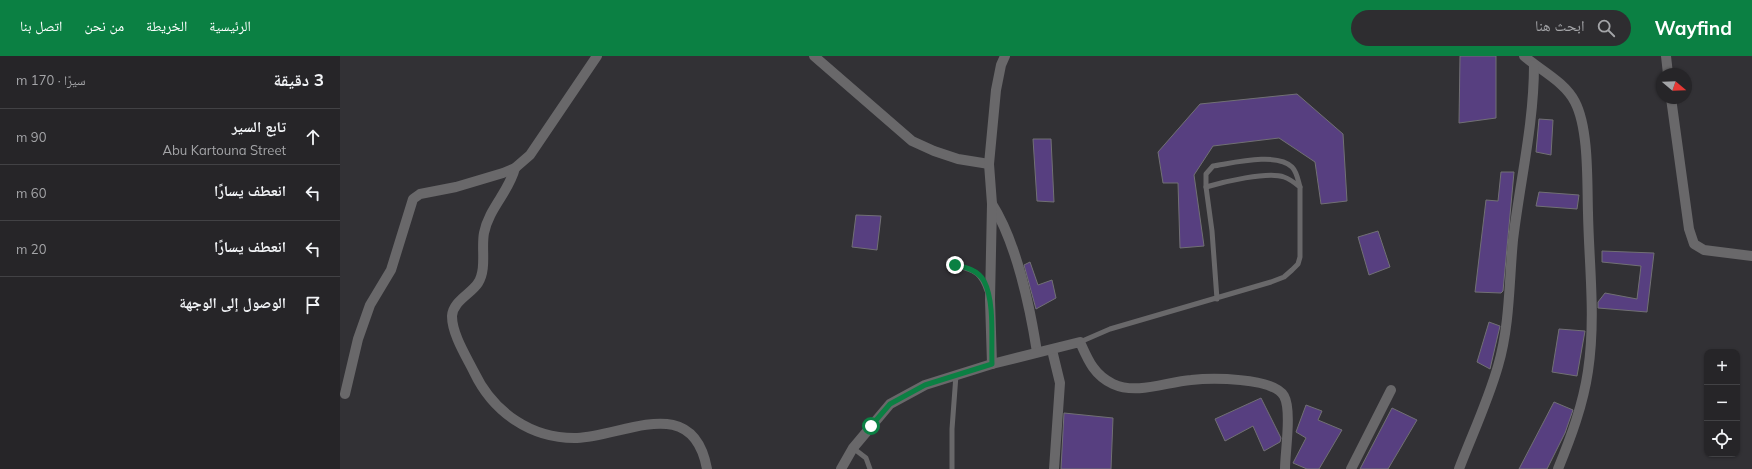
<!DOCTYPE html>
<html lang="ar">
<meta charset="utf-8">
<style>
:root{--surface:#262528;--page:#2e2d30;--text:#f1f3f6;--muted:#a4a5a8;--line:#424245;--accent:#0b8043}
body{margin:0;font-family:Mulish,"Noto Naskh Arabic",sans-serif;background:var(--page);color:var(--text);direction:rtl}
.controls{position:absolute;right:12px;bottom:12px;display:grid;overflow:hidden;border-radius:8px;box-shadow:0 1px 3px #0004}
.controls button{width:36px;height:36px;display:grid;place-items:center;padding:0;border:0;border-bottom:1px solid var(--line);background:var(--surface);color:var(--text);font:20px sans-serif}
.compass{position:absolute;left:1316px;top:12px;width:36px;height:36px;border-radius:50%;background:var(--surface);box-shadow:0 1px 3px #0004;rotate:109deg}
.stop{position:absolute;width:12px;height:12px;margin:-9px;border:3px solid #0b8043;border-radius:50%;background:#fff}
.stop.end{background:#0b8043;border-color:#fff;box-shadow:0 1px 4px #0008}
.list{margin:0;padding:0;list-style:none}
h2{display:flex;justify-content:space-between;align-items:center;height:52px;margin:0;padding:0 16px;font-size:17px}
h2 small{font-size:13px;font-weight:400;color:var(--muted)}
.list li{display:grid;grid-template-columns:26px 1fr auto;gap:12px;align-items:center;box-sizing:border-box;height:56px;padding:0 16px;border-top:1px solid var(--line)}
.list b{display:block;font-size:15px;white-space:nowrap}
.list p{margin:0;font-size:13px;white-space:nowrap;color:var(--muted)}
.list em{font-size:13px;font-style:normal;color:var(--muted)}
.icon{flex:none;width:22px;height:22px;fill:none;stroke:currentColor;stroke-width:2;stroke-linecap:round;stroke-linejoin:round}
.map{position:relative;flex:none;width:1412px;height:413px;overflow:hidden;direction:ltr}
header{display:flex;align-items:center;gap:24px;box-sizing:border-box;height:56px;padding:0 20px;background:var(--accent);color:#fff}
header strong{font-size:19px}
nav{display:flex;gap:22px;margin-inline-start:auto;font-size:14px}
.search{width:280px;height:36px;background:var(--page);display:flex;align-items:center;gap:10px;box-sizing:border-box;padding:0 14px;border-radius:22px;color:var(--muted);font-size:15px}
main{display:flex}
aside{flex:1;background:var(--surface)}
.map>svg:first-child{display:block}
.building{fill:#573f80;stroke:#717074}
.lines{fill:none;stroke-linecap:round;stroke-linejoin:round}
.lane{stroke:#69686a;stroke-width:5}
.street{stroke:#69686a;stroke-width:10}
.route{stroke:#0b8043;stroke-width:5}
</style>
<header>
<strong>Wayfind</strong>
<div class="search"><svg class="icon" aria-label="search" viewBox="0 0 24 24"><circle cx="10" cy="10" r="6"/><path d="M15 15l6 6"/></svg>ابحث هنا</div>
<nav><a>الرئيسية</a><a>الخريطة</a><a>من نحن</a><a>اتصل بنا</a></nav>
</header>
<main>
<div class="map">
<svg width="1412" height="413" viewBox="0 0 1412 413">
<rect width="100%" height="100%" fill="#323135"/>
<g class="building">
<path d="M 1120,0 L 1156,0 L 1156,62 L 1119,67 Z"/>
<path d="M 957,38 L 1003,78 L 1007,145 L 981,148 L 975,106 L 939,82 L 873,90 L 854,119 L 864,190 L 840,192 L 838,127 L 823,127 L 818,96 L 860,48 Z"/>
<path d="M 1199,63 L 1213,64 L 1211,99 L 1196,96 Z"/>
<path d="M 693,83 L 711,83 L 714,146 L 697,145 Z"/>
<path d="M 1161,116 L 1174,116 L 1163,235 L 1161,237 L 1135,236 L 1146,144 L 1158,145 Z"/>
<path d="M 1199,136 L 1239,139 L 1237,153 L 1196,150 Z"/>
<path d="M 516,159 L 541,160 L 537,194 L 512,191 Z"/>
<path d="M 1038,175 L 1050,211 L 1029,219 L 1018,181 Z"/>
<path d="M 1262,195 L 1314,197 L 1307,256 L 1258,252 L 1258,246 L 1265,237 L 1297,243 L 1301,210 L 1262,206 Z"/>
<path d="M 690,206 L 698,229 L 712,224 L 716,242 L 696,253 L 684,209 Z"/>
<path d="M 1149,266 L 1160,270 L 1150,313 L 1137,306 Z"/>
<path d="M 1219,273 L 1245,275 L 1237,320 L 1212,316 Z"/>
<path d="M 921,342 L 941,382 L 940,386 L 924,395 L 913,370 L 885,385 L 875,363 Z"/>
<path d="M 1214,346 L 1233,354 L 1225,377 L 1207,413 L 1179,413 Z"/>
<path d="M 966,349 L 982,355 L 978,364 L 1002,374 L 979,413 L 967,413 L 953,407 L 966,382 L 956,376 Z"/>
<path d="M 1052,352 L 1077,364 L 1048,413 L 1020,413 Z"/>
<path d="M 724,357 L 773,362 L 771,413 L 721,413 Z"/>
</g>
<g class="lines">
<g class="lane">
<path d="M 866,131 L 866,118 L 873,110 C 893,107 937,96 952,111 C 957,116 958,124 960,131"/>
<path d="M 609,205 C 627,217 638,208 647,235"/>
<path d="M 740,286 L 770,273 L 931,226 L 944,221 L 952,214 L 958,208 L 960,201 L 960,131 C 955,127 950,123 944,121 C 928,115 883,126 866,131 L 872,175 L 877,243"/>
<path d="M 513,392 L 526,402 L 530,413"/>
<path d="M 612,413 L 612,373 L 616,319"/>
</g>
<g class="street">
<path d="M 474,0 L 572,85 L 594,95 L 618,103 L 649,108"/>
<path d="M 1184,0 C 1200,14 1225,26 1235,46 C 1249,73 1247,126 1248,157 C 1249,209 1256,262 1248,315 C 1243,349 1231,381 1218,413"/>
<path d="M 1326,0 L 1328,18"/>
<path d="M 1331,42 L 1349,173 L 1354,188 L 1364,194 L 1412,200"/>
<path d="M 175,112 C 169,136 149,152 144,177 C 141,192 147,213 138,227 C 131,238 113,245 112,260 C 112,278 126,300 134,316 C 153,356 191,383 237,382 C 285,380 353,336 367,413"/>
<path d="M 652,148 C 676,186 690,251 697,296"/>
<path d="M 712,294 L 720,327 L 714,413"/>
<path d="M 652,308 L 650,244 L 652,148 L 649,108 L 656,34 L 661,9 L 665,0"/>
<path d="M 5,338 L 18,283 L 30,249 L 51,214 L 73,143 L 80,138 L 116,131 L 163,117 L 175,112 L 190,99 L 257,0"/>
<path d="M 501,413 L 513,392 L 550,348 L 585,329 L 652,308 L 740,286 C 748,304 754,319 773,328 C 797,339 826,326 851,324 C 870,322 933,321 944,340 C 952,354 945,397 945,413"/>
<path d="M 1011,413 L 1051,334"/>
<path d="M 1119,413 C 1132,379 1148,345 1158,310 C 1170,269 1169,226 1173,184 C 1180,125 1194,68 1194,9"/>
</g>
</g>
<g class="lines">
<path class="route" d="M 531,370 L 550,348 L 585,329 L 652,308 C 651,284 655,246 644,225 C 638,214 625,211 615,209"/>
</g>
</svg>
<div class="controls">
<button>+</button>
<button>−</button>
<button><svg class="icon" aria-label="locate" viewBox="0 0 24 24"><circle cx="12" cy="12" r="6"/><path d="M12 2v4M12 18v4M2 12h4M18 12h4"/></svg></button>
</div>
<svg class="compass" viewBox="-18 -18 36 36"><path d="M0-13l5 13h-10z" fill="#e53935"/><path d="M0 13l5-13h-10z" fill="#a4a5a8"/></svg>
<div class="stop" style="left:531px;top:370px"></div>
<div class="stop end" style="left:615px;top:209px"></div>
</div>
<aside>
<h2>3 دقيقة<small>سيرًا · 170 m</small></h2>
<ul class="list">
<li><svg class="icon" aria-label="ahead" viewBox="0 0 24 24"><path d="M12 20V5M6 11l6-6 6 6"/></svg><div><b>تابع السير</b><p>Abu Kartouna Street</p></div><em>90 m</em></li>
<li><svg class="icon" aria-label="left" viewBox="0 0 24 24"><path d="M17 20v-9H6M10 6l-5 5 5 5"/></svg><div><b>انعطف يسارًا</b></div><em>60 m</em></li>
<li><svg class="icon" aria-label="left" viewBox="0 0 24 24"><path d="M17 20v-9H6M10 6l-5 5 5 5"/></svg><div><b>انعطف يسارًا</b></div><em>20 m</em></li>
<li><svg class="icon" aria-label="arrive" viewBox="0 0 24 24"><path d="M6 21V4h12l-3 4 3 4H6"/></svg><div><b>الوصول إلى الوجهة</b></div></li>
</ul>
</aside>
</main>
